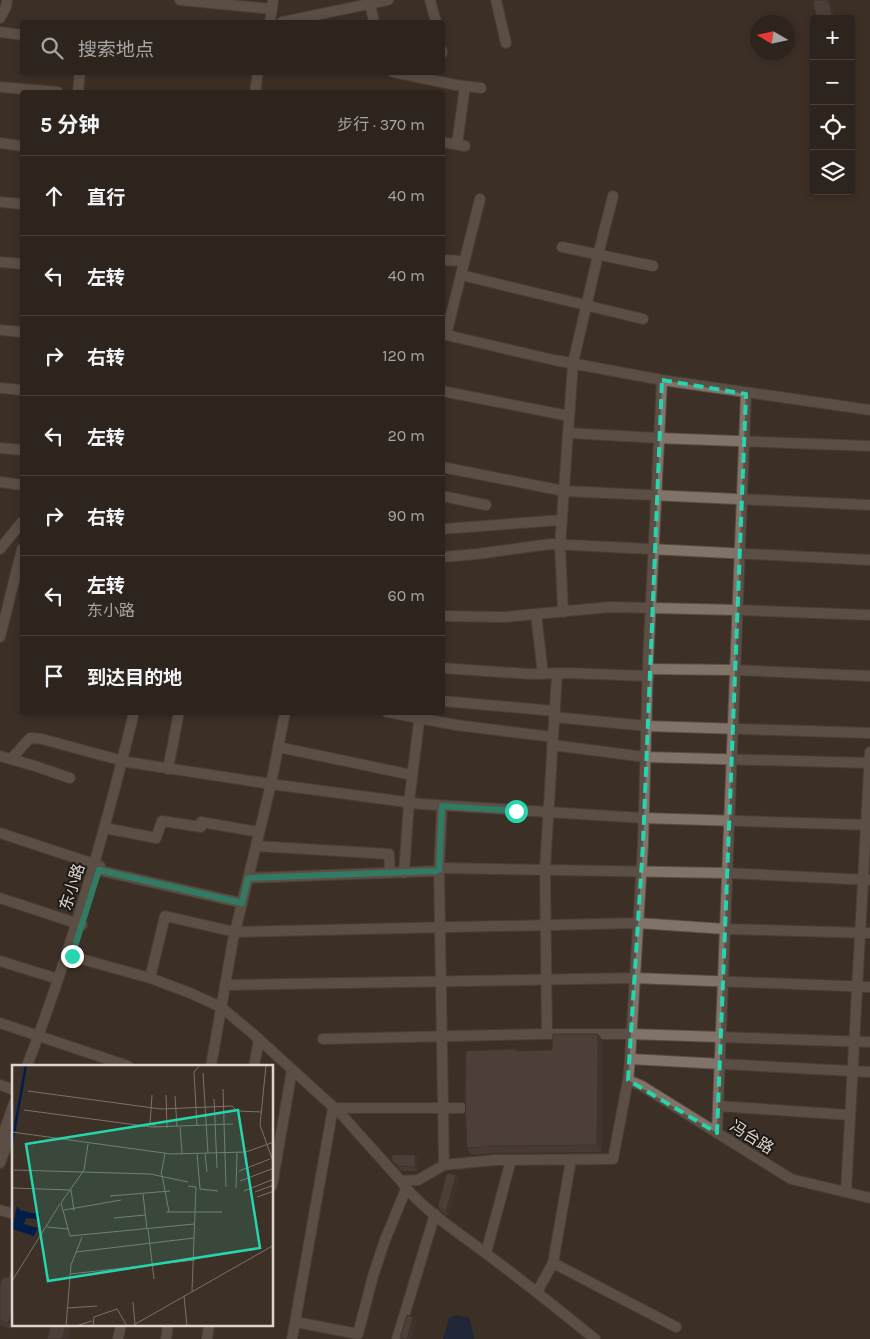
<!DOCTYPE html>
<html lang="zh">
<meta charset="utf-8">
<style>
:root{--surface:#2d241d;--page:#352c26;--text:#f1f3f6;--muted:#a7a4a4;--line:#48413b}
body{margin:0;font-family:Karla,"Noto Sans SC",sans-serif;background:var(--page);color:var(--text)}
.controls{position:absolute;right:15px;top:15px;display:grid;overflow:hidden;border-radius:5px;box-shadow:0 2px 8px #0003}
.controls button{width:45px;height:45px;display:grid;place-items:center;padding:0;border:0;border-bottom:1px solid var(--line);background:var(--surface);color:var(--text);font:25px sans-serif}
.compass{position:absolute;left:750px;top:15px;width:45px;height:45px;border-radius:50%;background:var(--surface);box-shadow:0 2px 8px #0003;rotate:279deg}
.stop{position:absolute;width:15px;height:15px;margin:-11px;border:4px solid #25d5ae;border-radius:50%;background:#fff}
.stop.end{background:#25d5ae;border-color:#fff;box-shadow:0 1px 5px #0008}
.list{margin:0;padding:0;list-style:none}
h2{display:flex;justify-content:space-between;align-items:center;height:65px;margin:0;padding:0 20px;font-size:21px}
h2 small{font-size:16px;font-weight:400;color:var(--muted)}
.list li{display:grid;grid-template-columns:32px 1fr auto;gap:15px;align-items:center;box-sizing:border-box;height:80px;padding:0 20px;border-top:1px solid var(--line)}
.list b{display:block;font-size:19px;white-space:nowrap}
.list p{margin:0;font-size:16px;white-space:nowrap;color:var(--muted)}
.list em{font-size:16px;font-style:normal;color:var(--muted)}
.icon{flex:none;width:28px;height:28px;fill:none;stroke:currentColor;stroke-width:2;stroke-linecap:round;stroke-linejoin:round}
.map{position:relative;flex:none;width:870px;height:1339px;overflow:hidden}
.search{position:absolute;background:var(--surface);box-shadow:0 2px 8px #0003;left:20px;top:20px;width:425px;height:55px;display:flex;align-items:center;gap:12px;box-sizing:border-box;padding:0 18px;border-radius:5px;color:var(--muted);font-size:19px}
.panel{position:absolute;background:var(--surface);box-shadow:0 2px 8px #0003;left:20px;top:90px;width:425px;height:625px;border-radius:5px}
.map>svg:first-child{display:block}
.water{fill:#011e4a}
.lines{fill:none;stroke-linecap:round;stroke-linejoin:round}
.minor-casing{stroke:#574d45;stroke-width:12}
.minor{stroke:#827369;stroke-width:10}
.wall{fill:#544644}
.shaded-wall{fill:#453937}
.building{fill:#62514f;stroke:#453937}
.route{stroke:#25d5ae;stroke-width:6}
.marked{fill:none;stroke:#25d5ae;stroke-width:4;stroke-dasharray:10 6;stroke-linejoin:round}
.labels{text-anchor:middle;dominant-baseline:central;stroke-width:4;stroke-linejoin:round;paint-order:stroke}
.street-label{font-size:16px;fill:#ddd5cf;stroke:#1f1915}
.inset-river{fill:none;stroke:#011e4a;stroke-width:2.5}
.inset-road{fill:none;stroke:#7c726a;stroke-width:1}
.view{fill:#25d5ae;fill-opacity:0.15;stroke:#25d5ae;stroke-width:2.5}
.inset-edge{fill:none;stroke:#ddd5cf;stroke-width:2.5}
</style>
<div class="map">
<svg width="870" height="1339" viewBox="0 0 870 1339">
<rect width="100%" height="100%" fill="#3c3027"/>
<path class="water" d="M 457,1315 L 470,1318 L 474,1339 L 443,1339 L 449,1318 Z"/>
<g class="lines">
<defs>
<g id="minor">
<path d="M 180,0 L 272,9"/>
<path d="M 369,0 L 374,22"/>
<path d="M 430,0 L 436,22"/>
<path d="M 496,0 L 506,43"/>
<path d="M 0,18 L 6,7 L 7,0"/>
<path d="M 270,22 L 273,0"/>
<path d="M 282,22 L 388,0"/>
<path d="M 0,32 L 22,35"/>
<path d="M 442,51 L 442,53"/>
<path d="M 393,72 L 456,85 L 481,88"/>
<path d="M 0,87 L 58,92"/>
<path d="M 78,92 L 80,72"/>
<path d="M 255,92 L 258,72"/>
<path d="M 442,142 L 465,146"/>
<path d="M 0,143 L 22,146"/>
<path d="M 457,144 L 465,86"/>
<path d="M 0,202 L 22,204"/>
<path d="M 562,247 L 653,266"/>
<path d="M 442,260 L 464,261"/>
<path d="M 0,262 L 22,264"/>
<path d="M 461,275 L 643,319"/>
<path d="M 0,330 L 22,332"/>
<path d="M 442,334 L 554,360 L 662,380 L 870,410"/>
<path d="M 446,335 L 480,199"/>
<path d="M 0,388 L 22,390"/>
<path d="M 442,391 L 569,416"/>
<path d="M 568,433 L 658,438 L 870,446"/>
<path d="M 0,448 L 22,450"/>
<path d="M 442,467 L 564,491 L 870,505"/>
<path d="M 0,482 L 22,485"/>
<path d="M 442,496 L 486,505"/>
<path d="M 442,529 L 562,520"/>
<path d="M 0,549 L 22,522"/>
<path d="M 442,557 L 477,554 L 550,544 L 870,560"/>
<path d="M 563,612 L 560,545 L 573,363 L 598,255 L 613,196"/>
<path d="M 536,614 L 543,674"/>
<path d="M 442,616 L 504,617 L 610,607 L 738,610 L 870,615"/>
<path d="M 0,637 L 22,549"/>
<path d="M 442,668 L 529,674 L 567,673 L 648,676"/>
<path d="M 648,669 L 736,670 L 870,676"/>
<path d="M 442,701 L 555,711"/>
<path d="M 387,712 L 456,725 L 553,737"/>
<path d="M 554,717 L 646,726 L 870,733"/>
<path d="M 552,745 L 645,757 L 870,763"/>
<path d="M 278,747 L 412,775"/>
<path d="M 0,756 L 35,766 L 70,778"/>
<path d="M 11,759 L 30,738 L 42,739 L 127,762 L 271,784 L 421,804 L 643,818 L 870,825"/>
<path d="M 168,769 L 179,712"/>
<path d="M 442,806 L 439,870 L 444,1165"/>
<path d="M 105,828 L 156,838 L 162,821 L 201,827 L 201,822 L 259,832"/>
<path d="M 0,833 L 100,866"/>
<path d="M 256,846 L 389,854 L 390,873"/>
<path d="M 93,869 L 242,903"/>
<path d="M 404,873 L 409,802 L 420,714"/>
<path d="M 248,878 L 436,871 L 443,868 L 727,873 L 870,880"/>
<path d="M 0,898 L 82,925"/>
<path d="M 67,955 L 150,978 L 190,993 L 221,1007 L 252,1033 L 341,1114 L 401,1181 L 418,1180 L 444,1165 L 495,1160 L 613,1159 L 628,1080 L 630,1059 L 643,844 L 648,661 L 662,380"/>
<path d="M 0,961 L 58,979"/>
<path d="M 150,978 L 165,916 L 235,932 L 638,923 L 725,929 L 870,933"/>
<path d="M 225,985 L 635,978 L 870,987"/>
<path d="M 0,1023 L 128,1066"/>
<path d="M 547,1034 L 545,869 L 557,673"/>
<path d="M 323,1039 L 547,1034 L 631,1034 L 870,1042"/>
<path d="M 630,1059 L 870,1072"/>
<path d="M 27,1066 C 71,951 105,833 134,712"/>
<path d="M 211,1066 L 233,940 L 271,784 L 285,712"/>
<path d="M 254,1066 L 259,1039"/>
<path d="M 628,1080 L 642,1086 L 791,1179 L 870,1198"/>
<path d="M 0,1085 L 14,1090"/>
<path d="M 718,1106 L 850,1115"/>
<path d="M 717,1133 L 746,394"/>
<path d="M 0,1143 L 14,1103"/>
<path d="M 0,1163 L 10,1136"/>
<path d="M 401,1181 C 417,1205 456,1231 480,1249 C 519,1278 557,1308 595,1339"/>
<path d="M 272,1186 L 292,1070"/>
<path d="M 846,1192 L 870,752"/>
<path d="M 0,1210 L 14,1214"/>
<path d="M 486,1253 L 511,1160"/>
<path d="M 553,1263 L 676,1327"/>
<path d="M 537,1292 L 553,1263 L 571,1160"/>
<path d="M 296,1322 L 358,1334 L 373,1276 L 385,1240 L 406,1189"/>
<path d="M 118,1339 L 121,1325"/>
<path d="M 166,1339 L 168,1325"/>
<path d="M 207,1339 L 209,1325"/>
<path d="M 292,1339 L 333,1108 L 462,1108"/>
<path d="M 397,1339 L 435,1214"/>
</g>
</defs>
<use href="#minor" class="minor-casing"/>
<use href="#minor" class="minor"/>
</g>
<g class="wall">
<path d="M 603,1041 L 602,1152 L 495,1153 L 472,1155 L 467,1148 L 517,1051 L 552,1050 Z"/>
<path d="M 415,1155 L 418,1159 L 418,1171 L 401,1171 L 392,1160 Z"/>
<path d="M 456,1175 L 459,1179 L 448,1216 L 441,1211 L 438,1206 Z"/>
<path d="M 14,1261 L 14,1325 L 12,1329 L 0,1325 L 0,1285 L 8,1278 Z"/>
</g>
<g class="shaded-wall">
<path d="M 828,0 L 829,0 L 830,1 L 835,19 L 833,19 Z"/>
<path d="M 598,1034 L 603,1041 L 602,1152 L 597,1145 Z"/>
<path d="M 415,1155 L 418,1159 L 418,1171 L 415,1167 Z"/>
<path d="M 456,1175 L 459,1179 L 448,1216 L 446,1211 Z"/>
<path d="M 14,1306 L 14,1325 L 12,1329 L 8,1323 Z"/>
<path d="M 413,1317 L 416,1321 L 411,1339 L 407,1339 Z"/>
<path d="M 66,1325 L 72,1325 L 68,1339 L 62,1339 Z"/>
</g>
<g class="building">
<path d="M 816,0 L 828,0 L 833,19 L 817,19 L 813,1 Z"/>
<path d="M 553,1034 L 598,1034 L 597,1145 L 490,1146 L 467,1148 L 465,1096 L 466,1051 L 516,1049 L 516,1051 L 552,1050 Z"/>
<path d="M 392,1155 L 415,1155 L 415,1167 L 398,1166 L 392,1160 Z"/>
<path d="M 447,1173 L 456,1175 L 446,1211 L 438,1206 Z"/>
<path d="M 14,1261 L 14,1306 L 8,1323 L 0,1320 L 0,1285 L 3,1277 L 8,1278 Z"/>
<path d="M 407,1315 L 413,1317 L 407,1339 L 405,1339 L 400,1338 Z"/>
<path d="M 51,1325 L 66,1325 L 62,1339 L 47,1339 Z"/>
</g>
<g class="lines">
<path class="route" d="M 72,956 L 99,870 L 242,903 L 248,878 L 436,871 L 439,870 L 442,806 L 516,811"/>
</g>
<path d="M0 0H870V1339H0ZM 662,380 L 746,394 L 717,1133 L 628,1080 L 643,844 Z" fill="#3c3027" fill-opacity=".55" fill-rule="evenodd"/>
<path class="marked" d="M 662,380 L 746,394 L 717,1133 L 628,1080 L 643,844 Z"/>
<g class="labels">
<g class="street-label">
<text transform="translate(72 887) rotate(-72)">东小路</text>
<text transform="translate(752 1137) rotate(32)">冯台路</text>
</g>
</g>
<g transform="translate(12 1065)">
<rect width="261" height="261" fill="#3c3027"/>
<path d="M 5,141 L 8,145 L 29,150 L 25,154 L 14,153 L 12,159 L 26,163 L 22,171 L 0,164 Z" fill="#011e4a"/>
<path class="inset-river" d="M 0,79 L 14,0"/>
<path class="inset-road" d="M 254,0 L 248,60 L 262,99M 191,8 L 196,88M 211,24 L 214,122M 16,26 L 149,44 L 220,41 L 225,46 L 250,47M 140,30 L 138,58 L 144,62M 154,30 L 155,63M 163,31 L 165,62M 202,34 L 205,103M 12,45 L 140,62 L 221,59M 185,61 L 182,7 L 188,0M 168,62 L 170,88M 0,67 L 159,89 L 234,87 L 262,77M 76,79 L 72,105 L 49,138 L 58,171 L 182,159M 185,88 L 188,124M 193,88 L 195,107M 2,105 L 138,109 L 176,117M 227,106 L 258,94M 149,110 L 153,88M 150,110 L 157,147M 228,116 L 262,103M 176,121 L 184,122 L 180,226M 0,123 L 59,125 L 62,146M 224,123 L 225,88M 188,124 L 206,126M 232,126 L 262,114M 243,127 L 262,120M 131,129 L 135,164M 98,131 L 158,126M 245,132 L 262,126M 52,145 L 109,135M 154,147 L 210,147M 102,153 L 133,150M 35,162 L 56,164M 136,164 L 142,214M 64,187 L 182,173M 58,209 L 183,195M 0,216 L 48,139M 172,231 L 175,261M 121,237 L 123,259M 56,243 L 85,241M 54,261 L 59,200 L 70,172M 64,261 L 80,256M 81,261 L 82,252 L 105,244 L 115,261M 120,261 L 262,180"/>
<path class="view" d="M 226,45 L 248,183 L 36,216 L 14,79 Z"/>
<rect width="261" height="261" class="inset-edge"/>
</g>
</svg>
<div class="controls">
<button>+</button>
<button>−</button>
<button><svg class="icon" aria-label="locate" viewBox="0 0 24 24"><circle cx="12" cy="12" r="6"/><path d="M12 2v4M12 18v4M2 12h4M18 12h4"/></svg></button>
<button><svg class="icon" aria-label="layers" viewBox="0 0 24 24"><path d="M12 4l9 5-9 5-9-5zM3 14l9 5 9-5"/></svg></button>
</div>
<svg class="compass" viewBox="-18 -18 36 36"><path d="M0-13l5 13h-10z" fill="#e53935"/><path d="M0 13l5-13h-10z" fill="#a7a4a4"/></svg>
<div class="stop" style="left:516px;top:811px"></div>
<div class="stop end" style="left:72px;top:956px"></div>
<div class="search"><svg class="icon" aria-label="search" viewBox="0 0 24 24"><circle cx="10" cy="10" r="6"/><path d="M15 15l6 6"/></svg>搜索地点</div>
<section class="panel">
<h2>5 分钟<small>步行 · 370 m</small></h2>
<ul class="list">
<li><svg class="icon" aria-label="ahead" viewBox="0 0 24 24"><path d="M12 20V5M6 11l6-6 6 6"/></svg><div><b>直行</b></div><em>40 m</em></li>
<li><svg class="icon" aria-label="left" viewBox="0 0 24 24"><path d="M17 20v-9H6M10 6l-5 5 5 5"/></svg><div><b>左转</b></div><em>40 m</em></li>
<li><svg class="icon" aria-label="right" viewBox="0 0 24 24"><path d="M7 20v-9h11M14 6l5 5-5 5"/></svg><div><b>右转</b></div><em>120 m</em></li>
<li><svg class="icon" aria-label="left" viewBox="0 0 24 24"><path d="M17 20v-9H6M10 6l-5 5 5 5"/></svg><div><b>左转</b></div><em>20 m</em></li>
<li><svg class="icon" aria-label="right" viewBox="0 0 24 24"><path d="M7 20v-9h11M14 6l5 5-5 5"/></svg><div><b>右转</b></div><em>90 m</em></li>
<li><svg class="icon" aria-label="left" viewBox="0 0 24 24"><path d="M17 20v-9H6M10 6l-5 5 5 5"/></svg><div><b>左转</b><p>东小路</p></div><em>60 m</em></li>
<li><svg class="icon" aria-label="arrive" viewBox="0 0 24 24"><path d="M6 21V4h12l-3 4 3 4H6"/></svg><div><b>到达目的地</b></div></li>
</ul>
</section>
</div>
